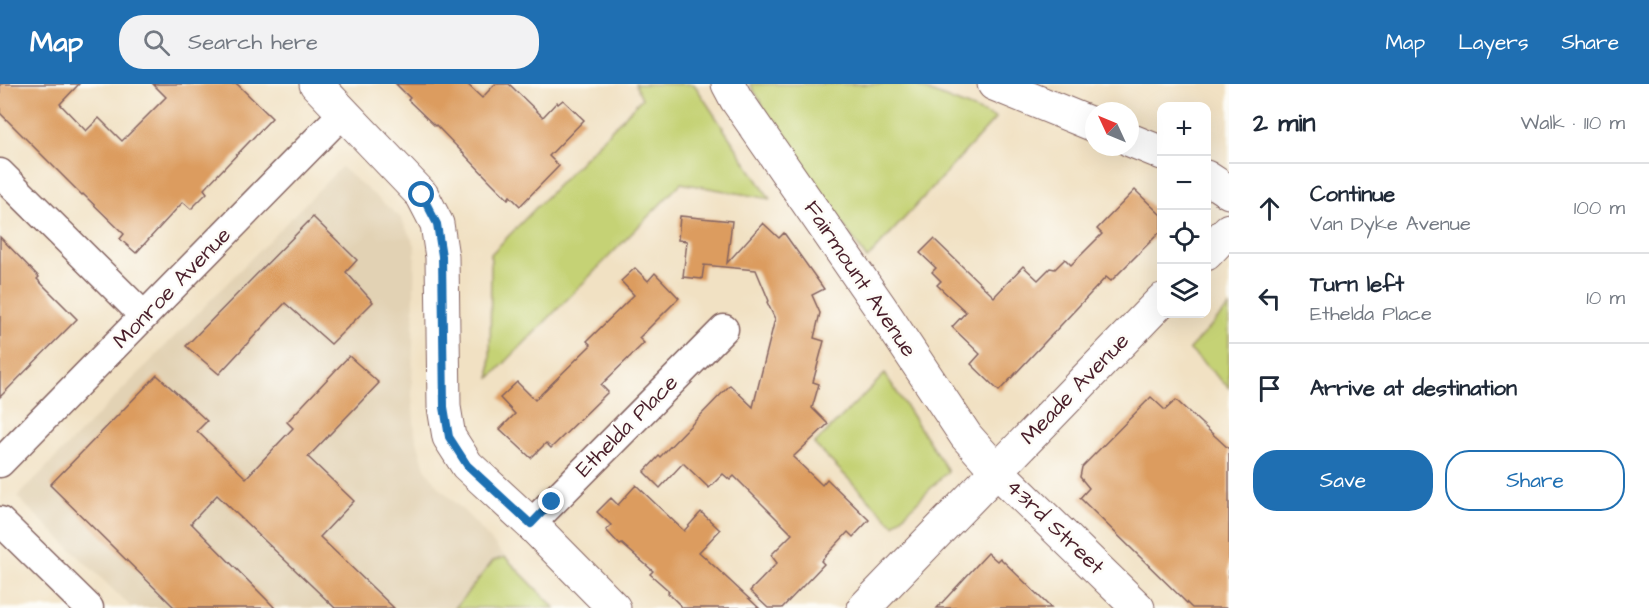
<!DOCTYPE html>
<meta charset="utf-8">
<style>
:root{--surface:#fff;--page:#f2f2f3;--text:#1f2937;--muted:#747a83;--line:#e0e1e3;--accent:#1f6fb2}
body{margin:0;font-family:"Architects Daughter",sans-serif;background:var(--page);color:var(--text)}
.controls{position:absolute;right:18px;top:18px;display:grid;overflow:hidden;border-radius:12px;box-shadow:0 6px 24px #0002}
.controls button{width:54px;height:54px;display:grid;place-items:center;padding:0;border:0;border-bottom:2px solid var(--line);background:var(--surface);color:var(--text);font:30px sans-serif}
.compass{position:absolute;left:1085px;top:18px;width:54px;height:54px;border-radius:50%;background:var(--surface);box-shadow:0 6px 24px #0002;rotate:314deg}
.stop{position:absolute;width:18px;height:18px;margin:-14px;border:4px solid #1f6fb2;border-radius:50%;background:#fff}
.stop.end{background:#1f6fb2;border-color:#fff;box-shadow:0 2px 6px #0008}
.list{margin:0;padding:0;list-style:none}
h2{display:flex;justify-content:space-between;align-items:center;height:78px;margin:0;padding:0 24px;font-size:26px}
h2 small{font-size:20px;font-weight:400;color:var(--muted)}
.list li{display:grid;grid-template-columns:39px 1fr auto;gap:18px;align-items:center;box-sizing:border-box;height:90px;padding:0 24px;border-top:2px solid var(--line)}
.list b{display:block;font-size:22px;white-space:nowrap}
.list p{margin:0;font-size:20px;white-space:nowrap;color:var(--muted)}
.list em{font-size:20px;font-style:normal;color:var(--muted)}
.actions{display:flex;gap:12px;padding:18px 24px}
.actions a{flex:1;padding:14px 0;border:2px solid var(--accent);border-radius:24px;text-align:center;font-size:21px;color:var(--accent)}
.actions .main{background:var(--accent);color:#fff}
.icon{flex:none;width:33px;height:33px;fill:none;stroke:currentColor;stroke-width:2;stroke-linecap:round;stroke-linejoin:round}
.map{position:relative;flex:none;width:1229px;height:524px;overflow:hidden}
header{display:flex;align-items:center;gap:36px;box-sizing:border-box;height:84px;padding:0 30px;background:var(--accent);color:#fff}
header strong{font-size:28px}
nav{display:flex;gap:33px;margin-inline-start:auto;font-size:21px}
.search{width:420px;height:54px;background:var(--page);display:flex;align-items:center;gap:15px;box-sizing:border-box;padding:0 21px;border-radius:24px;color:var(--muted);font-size:22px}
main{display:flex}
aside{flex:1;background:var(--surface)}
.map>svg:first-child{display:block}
.built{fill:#e2d2b4}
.green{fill:#c5d274;stroke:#887850;stroke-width:1.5}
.building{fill:#dc9c5f}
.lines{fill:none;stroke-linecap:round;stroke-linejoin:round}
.street-casing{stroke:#846360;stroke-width:31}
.secondary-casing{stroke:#846360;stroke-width:35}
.primary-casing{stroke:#846360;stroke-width:35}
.street{stroke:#fff;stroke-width:28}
.secondary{stroke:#fff;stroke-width:33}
.primary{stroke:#fff;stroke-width:33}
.route{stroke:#1f6fb2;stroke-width:8}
.labels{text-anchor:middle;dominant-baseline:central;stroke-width:5;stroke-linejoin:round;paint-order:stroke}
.street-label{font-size:22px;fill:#4a1f2b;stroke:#fdfcf7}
</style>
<header>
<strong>Map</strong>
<div class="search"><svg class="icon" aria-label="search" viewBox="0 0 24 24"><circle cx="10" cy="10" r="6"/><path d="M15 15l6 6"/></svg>Search here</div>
<nav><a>Map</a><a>Layers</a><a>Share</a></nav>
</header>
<main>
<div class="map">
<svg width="1229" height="524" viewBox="0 0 1229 524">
<rect width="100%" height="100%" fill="#fdfcf7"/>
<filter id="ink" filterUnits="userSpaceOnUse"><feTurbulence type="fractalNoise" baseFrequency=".0167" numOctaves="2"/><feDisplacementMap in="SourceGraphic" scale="12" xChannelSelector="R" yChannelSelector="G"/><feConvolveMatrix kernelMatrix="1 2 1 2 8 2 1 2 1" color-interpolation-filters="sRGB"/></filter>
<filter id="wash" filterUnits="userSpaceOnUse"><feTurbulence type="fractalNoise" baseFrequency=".008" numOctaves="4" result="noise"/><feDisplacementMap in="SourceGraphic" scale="24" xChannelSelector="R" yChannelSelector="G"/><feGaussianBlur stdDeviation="1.35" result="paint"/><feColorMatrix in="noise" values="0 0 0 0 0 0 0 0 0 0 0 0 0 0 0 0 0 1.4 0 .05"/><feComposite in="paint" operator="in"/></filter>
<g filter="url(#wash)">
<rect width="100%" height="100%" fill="#f1e1c3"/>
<path class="built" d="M 341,83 L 400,133 L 415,161 L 412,311 L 415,349 L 425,384 L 437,401 L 472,435 L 517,486 L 555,524 L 132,524 L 17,413 Z"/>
<g class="green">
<path d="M 635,0 L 694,0 L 770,115 L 681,99 L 490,294 L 491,170 L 642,14 Z"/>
<path d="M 750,0 L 914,0 L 928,7 L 996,34 L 867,175 L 774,41 Z"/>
<path d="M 1229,223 L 1229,304 L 1189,265 Z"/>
<path d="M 885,290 L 948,387 L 894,441 L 814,360 Z"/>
<path d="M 505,473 L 555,524 L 455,524 L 493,477 Z"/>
</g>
<g id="blocks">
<g class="building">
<path d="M 0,0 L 79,0 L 60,20 L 86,47 L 99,34 L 122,57 L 166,13 L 153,0 L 237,0 L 272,34 L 204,105 L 207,109 L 191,125 L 183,118 L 136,169 L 120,155 L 124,150 L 83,110 L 82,111 L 0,29 Z"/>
<path d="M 396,0 L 467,0 L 482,14 L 495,0 L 509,0 L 543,33 L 557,18 L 558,20 L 563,16 L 584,36 L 549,72 L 559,82 L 520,122 L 510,112 L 508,115 L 492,99 L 436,41 L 435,42 L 408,16 L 410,14 Z"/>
<path d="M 1135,106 L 1161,131 L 1161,147 L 1111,197 L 1106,193 L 999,307 L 971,280 L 980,270 L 952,243 L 966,228 L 937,201 L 941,197 L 932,188 L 936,184 L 920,169 L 934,155 L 994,213 L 1023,182 L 1038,196 L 1050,184 L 1055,185 L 1065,175 L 1071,181 L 1102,150 L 1097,145 Z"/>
<path d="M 680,132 L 732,137 L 727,179 L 763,139 L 779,154 L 784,149 L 824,205 L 812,211 L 820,229 L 814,254 L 824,257 L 813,298 L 819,300 L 812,324 L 828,340 L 793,373 L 822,401 L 827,395 L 869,436 L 853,453 L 848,448 L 821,477 L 824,480 L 782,524 L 768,524 L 750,507 L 777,479 L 771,471 L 792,450 L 734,392 L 730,396 L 723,390 L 709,404 L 683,379 L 660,404 L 644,388 L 659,372 L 660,373 L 730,301 L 753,323 L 775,235 L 767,218 L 769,217 L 756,186 L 704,181 L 702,195 L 683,193 L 687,157 L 678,156 Z"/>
<path d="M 313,133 L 357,176 L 346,188 L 373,218 L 331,260 L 285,219 L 219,290 L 186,262 Z"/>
<path d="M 0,153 L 39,193 L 37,195 L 77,235 L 0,313 Z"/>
<path d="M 635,184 L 648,197 L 655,189 L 679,214 L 639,254 L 644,259 L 601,301 L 608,308 L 551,364 L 546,359 L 531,374 L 500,345 L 515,330 L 500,314 L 517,298 L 535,316 L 591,261 L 587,257 L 634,211 L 621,197 Z"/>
<path d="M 349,272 L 379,299 L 308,373 L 354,417 L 320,453 L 394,524 L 335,524 L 217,411 L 191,439 L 275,524 L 175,524 L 50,401 L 157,291 L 207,337 L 197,347 L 246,394 L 293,344 L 287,338 Z"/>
<path d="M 1151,313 L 1165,326 L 1176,316 L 1229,365 L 1229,524 L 1192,524 L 1080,414 L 1089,404 L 1080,393 L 1082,383 Z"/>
<path d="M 636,401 L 684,447 L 701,428 L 720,446 L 699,468 L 759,524 L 683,524 L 668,509 L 669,507 L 650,490 L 653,487 L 622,460 L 620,461 L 606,446 L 611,441 L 597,428 L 611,414 L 618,421 Z"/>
<path d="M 988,469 L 997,477 L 1000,474 L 1051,524 L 937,524 Z"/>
</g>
</g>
</g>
<g filter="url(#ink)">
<use href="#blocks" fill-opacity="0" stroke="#846360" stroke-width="1.5"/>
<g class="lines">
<defs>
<g id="street">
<path d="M 0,89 L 144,232"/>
<path d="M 0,379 L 343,29"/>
<path d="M 0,437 L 89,524"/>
<path d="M 531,440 L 724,245"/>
</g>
<g id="secondary">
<path d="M 316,0 L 422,111 L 437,140 L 442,173 L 444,323 L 449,353 L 467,381 L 531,440 L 614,524"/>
<path d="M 1206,170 L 1229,146"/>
<path d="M 864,524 L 1162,216"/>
</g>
<g id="primary">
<path d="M 728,0 L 736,15 L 880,223 L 966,352 L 997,387 L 1138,524"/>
<path d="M 994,0 L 1094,41"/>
<path d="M 1130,56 L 1162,69"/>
<path d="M 1206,93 L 1229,108"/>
</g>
</defs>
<use href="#street" class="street-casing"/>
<use href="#secondary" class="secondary-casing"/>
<use href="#primary" class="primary-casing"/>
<use href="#street" class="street"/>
<use href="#secondary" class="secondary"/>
<use href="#primary" class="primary"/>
</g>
</g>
<g class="lines" filter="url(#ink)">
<path class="route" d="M 422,111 L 437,140 L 442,172 L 444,323 L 449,353 L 467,381 L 531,440 L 552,418"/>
</g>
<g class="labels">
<g class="street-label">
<text transform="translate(860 195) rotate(56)">Fairmount Avenue</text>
<text transform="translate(172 204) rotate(-46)">Monroe Avenue</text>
<text transform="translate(1075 305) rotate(-46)">Meade Avenue</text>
<text transform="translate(627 342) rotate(-45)">Ethelda Place</text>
<text transform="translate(1055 443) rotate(44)">43rd Street</text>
</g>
</g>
</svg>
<div class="controls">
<button>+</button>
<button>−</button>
<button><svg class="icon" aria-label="locate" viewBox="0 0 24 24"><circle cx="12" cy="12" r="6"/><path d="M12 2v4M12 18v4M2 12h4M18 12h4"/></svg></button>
<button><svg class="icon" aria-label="layers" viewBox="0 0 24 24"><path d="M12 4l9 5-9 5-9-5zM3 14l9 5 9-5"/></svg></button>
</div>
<svg class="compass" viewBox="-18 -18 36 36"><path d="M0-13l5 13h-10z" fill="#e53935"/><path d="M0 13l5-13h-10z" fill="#747a83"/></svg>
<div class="stop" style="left:422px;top:111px"></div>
<div class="stop end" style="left:552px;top:418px"></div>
</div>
<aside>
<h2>2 min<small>Walk · 110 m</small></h2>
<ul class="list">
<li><svg class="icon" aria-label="ahead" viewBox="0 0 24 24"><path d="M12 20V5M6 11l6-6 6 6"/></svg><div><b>Continue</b><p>Van Dyke Avenue</p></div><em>100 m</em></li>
<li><svg class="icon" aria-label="left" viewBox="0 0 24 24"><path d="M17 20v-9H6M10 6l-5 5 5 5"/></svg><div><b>Turn left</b><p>Ethelda Place</p></div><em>10 m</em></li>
<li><svg class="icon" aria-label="arrive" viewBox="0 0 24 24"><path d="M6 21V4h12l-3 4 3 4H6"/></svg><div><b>Arrive at destination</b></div></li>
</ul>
<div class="actions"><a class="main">Save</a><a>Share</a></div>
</aside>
</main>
